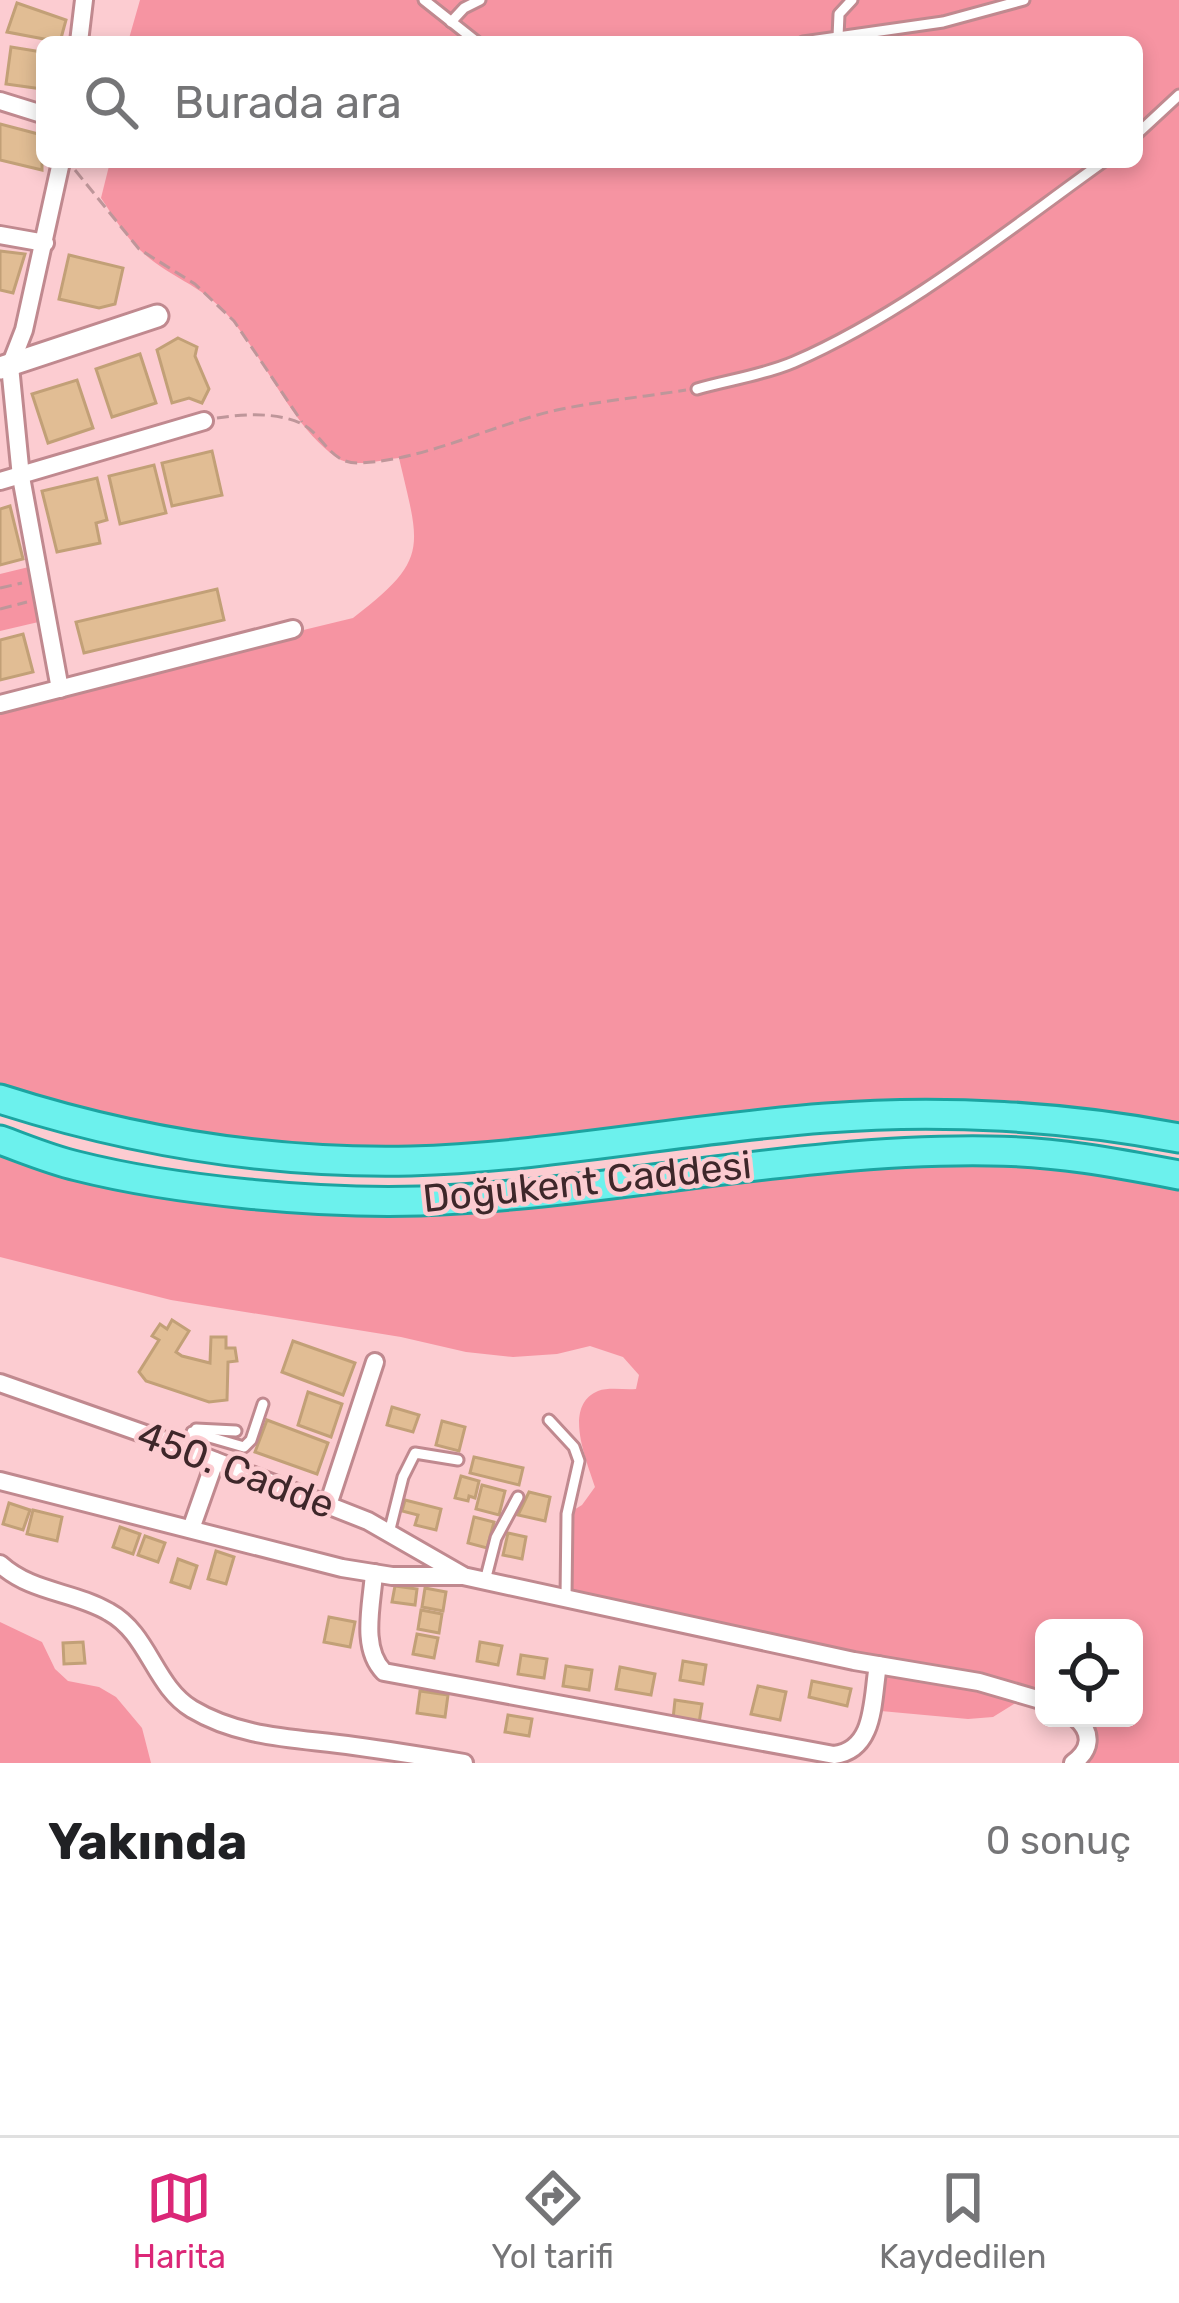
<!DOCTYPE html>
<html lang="tr">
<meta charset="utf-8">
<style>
:root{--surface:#fff;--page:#f6f6f6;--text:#202124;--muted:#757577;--line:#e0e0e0;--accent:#db2777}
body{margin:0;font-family:Rubik,sans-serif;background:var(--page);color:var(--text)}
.controls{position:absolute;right:36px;bottom:36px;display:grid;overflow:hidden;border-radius:18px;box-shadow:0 6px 18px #0003}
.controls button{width:108px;height:108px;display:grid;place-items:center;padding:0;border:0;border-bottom:3px solid var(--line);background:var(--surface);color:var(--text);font:60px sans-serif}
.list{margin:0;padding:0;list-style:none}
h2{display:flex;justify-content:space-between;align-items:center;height:156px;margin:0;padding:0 48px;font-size:51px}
h2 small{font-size:39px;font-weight:400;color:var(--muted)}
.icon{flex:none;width:66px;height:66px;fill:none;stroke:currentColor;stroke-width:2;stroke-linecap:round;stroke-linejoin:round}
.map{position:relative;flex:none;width:1179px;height:1763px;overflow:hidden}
.search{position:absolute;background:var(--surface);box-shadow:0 6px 18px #0003;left:36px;right:36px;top:36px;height:132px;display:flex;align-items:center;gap:30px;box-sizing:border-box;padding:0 42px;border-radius:18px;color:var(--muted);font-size:45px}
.sheet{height:372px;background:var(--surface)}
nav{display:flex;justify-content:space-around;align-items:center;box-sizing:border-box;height:168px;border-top:3px solid var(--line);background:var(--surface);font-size:33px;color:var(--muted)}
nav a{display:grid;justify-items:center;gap:6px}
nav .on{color:var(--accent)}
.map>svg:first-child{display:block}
.green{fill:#f694a2}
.building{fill:#e1bd94;stroke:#c2a077;stroke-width:3}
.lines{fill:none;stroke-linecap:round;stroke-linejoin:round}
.service-casing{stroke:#c0898f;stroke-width:15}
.minor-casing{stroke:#c0898f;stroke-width:22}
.tertiary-casing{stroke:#c0898f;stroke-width:27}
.primary-casing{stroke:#1ca4a1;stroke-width:33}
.path{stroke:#be969a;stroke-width:3;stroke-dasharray:12 6;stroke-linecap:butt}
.service{stroke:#fff;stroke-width:9}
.minor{stroke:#fff;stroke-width:16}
.tertiary{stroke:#fff;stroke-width:21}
.primary{stroke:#6cf1ed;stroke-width:27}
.labels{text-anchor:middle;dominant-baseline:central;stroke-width:9;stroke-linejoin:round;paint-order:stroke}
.street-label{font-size:39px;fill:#3e272a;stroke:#fcccd1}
</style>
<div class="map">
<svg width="1179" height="1763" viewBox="0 0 1179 1763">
<rect width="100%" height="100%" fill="#fcccd1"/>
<g class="green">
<path d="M 140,0 L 1179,0 L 1179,1138 L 986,1117 L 330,1160 L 0,1099 L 0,704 L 353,618 C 430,559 420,548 399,458 C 380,460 352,469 336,457 C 294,428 267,364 235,324 C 205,284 171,280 140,250 C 125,236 113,216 101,198 L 110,162 L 1137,162 L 1137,42 L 128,42 Z"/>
<path d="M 37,565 L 47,620 L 0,631 L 0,574 Z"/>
<path d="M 0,1140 L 77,1166 L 330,1198 L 992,1150 L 1179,1175 L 1179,1763 L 1073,1763 L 1085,1752 L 1076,1718 L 1134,1718 L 1134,1628 L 1044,1628 L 1044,1701 L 1027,1696 L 993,1717 L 968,1719 L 870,1710 L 878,1666 L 566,1598 L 567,1514 L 582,1505 L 595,1487 C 587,1461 562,1406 598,1391 C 609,1387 624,1390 636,1389 L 639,1375 L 623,1357 L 590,1346 L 557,1354 L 513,1357 L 466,1352 L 401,1337 L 171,1300 L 0,1257 Z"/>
<path d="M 0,1622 L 42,1642 L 55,1669 L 68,1681 L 99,1687 L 116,1697 L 142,1728 L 151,1763 L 0,1763 Z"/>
</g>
<g class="building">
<path d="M 17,3 L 66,20 L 60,42 L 7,32 Z"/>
<path d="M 11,47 L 42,52 L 42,89 L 6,84 Z"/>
<path d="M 0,124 L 42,135 L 42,170 L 0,160 Z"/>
<path d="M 0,251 L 25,254 L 13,293 L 0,290 Z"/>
<path d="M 69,255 L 123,268 L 115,304 L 99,308 L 59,299 Z"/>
<path d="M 178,338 L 197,347 L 195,356 L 209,389 L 202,403 L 189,398 L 172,403 L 157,350 Z"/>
<path d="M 140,354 L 156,403 L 112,417 L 96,369 Z"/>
<path d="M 77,380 L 93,428 L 48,443 L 32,394 Z"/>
<path d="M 212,451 L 222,495 L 172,506 L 162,463 Z"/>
<path d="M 154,465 L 166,513 L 120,524 L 109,476 Z"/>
<path d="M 97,478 L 107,520 L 96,523 L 100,543 L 57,552 L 42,491 Z"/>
<path d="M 10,506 L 23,559 L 0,565 L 0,509 Z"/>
<path d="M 217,589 L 224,620 L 84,653 L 76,622 Z"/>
<path d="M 23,634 L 33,672 L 0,680 L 0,640 Z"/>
<path d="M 172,1320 L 189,1331 L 176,1352 L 182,1356 L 210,1363 L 211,1337 L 226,1337 L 226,1348 L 235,1348 L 237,1361 L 228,1362 L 227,1400 L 209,1402 L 146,1381 L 139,1372 L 159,1340 L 152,1336 L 160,1324 L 167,1329 Z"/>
<path d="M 293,1341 L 355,1363 L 343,1395 L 282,1372 Z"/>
<path d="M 308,1392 L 342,1404 L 331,1437 L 298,1425 Z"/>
<path d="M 392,1407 L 419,1415 L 413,1432 L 387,1425 Z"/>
<path d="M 267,1420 L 328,1443 L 317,1474 L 255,1452 Z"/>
<path d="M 442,1421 L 465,1427 L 459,1451 L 436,1445 Z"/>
<path d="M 474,1457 L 523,1468 L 519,1485 L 470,1473 Z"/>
<path d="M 461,1476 L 479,1481 L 475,1498 L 469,1496 L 468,1501 L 455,1498 Z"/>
<path d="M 482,1485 L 505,1491 L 499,1515 L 476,1509 Z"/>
<path d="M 529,1492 L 550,1497 L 545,1521 L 518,1515 Z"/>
<path d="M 405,1500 L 441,1509 L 436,1530 L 415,1525 L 418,1515 L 402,1511 Z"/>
<path d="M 9,1503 L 30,1510 L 23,1530 L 3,1524 Z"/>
<path d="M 33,1510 L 62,1517 L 57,1541 L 27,1534 Z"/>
<path d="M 474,1517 L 494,1522 L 487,1548 L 468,1543 Z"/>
<path d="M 120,1527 L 140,1534 L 133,1554 L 113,1547 Z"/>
<path d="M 508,1533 L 526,1537 L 522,1559 L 503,1555 Z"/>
<path d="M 145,1536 L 165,1543 L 158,1562 L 138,1555 Z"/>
<path d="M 216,1551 L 234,1557 L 226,1584 L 208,1579 Z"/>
<path d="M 178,1559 L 197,1566 L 190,1588 L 171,1582 Z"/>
<path d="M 395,1586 L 417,1589 L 415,1605 L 392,1602 Z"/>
<path d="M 425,1588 L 446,1592 L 443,1611 L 422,1607 Z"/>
<path d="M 421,1610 L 442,1614 L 439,1633 L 418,1629 Z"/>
<path d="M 329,1617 L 355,1622 L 350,1647 L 324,1642 Z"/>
<path d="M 417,1634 L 438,1638 L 434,1658 L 413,1654 Z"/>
<path d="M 83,1642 L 85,1663 L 64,1664 L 63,1643 Z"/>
<path d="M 480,1642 L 502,1646 L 498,1665 L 477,1661 Z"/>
<path d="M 521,1655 L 547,1659 L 544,1678 L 518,1674 Z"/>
<path d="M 683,1661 L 706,1665 L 703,1684 L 680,1680 Z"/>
<path d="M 566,1666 L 592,1670 L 589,1690 L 563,1686 Z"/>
<path d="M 620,1667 L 655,1674 L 651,1695 L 616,1689 Z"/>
<path d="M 812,1681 L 851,1689 L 847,1706 L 809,1697 Z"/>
<path d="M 758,1686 L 786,1692 L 780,1720 L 751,1714 Z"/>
<path d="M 420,1691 L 448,1695 L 445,1717 L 417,1713 Z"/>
<path d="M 675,1700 L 702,1704 L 699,1723 L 673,1719 Z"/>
<path d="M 508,1715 L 532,1719 L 529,1736 L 505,1732 Z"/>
</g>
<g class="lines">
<defs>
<g id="service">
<path d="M 424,0 L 477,42"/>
<path d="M 451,22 L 464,8 L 480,0"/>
<path d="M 838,37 L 839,14 L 852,0"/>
<path d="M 803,42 L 943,22 L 1024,0"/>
<path d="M 1137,134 L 1179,95"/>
<path d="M 697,389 C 728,380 764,375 794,362 C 906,313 1005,232 1103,162"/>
<path d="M 549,1420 L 574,1447 L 579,1461 L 567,1514 L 566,1598"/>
<path d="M 192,1432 L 244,1447 L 251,1440 L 263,1404"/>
<path d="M 184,1449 L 196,1429 L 236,1431"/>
<path d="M 389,1533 L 403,1477 L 415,1453 L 458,1460"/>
<path d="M 485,1581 L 496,1538 L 518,1497"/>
</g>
<g id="minor">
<path d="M 79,42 L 84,0"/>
<path d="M 0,101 L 42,114"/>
<path d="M 0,235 L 45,243"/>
<path d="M 0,481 L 204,421"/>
<path d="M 60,689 L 21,477 L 10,366 L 24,330 L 61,162"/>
<path d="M 0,704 L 293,629"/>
<path d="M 0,1383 L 162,1440 L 368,1521 L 462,1575"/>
<path d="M 0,1481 L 342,1568 L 392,1576 L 463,1576 L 854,1661 L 979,1682 L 1044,1701"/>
<path d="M 328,1505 L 375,1362"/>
<path d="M 191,1529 L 215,1461"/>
<path d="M 0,1564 C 32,1593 73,1591 109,1612 C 149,1634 154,1686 192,1709 C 242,1739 299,1738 354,1746 C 391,1751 428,1757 464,1763"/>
<path d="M 374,1573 C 372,1604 360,1648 384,1672 L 834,1755 C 876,1750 872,1699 878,1665"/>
<path d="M 1073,1763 C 1091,1750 1093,1733 1076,1718"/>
</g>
<path id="tertiary" d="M 0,368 L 157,316"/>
<g id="primary">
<path d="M 0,1099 C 134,1142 270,1164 411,1161 C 550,1157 688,1128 826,1118 C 942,1109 1065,1116 1179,1138"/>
<path d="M 0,1140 C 25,1149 51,1160 77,1166 C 176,1191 319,1204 420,1201 C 611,1194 799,1148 990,1151 C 1053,1151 1117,1163 1179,1175"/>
</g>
</defs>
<use href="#service" class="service-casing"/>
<use href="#minor" class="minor-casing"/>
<use href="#tertiary" class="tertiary-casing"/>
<use href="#primary" class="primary-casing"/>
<g class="path">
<path d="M 75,170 L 139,249 L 195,284 L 234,321 L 302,422"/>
<path d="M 217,418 C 244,414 275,412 300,423 C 324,434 329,464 359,463 C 427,460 491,425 557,410 C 599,401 643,397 686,390"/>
<path d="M 0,588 L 22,583"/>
<path d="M 0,609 L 27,602"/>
</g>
<use href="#service" class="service"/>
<use href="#minor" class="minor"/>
<use href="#tertiary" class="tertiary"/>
<use href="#primary" class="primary"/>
</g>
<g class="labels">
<g class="street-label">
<text transform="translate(587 1182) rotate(-6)">Doğukent Caddesi</text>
<text transform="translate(236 1470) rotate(21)">450. Cadde</text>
</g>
</g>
</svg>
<div class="controls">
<button><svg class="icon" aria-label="locate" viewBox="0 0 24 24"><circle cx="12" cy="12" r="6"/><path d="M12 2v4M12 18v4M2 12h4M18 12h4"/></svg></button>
</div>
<div class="search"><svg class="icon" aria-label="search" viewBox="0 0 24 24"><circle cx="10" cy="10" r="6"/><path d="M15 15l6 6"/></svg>Burada ara</div>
</div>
<section class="sheet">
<h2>Yakında<small>0 sonuç</small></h2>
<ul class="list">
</ul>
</section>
<nav>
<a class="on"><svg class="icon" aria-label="map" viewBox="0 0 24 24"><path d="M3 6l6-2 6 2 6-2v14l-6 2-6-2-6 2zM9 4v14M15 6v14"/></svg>Harita</a>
<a><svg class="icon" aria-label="directions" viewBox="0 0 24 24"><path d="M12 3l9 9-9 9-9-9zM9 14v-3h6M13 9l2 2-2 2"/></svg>Yol tarifi</a>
<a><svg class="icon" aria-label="saved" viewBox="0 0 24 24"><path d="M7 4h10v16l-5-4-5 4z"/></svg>Kaydedilen</a>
</nav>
